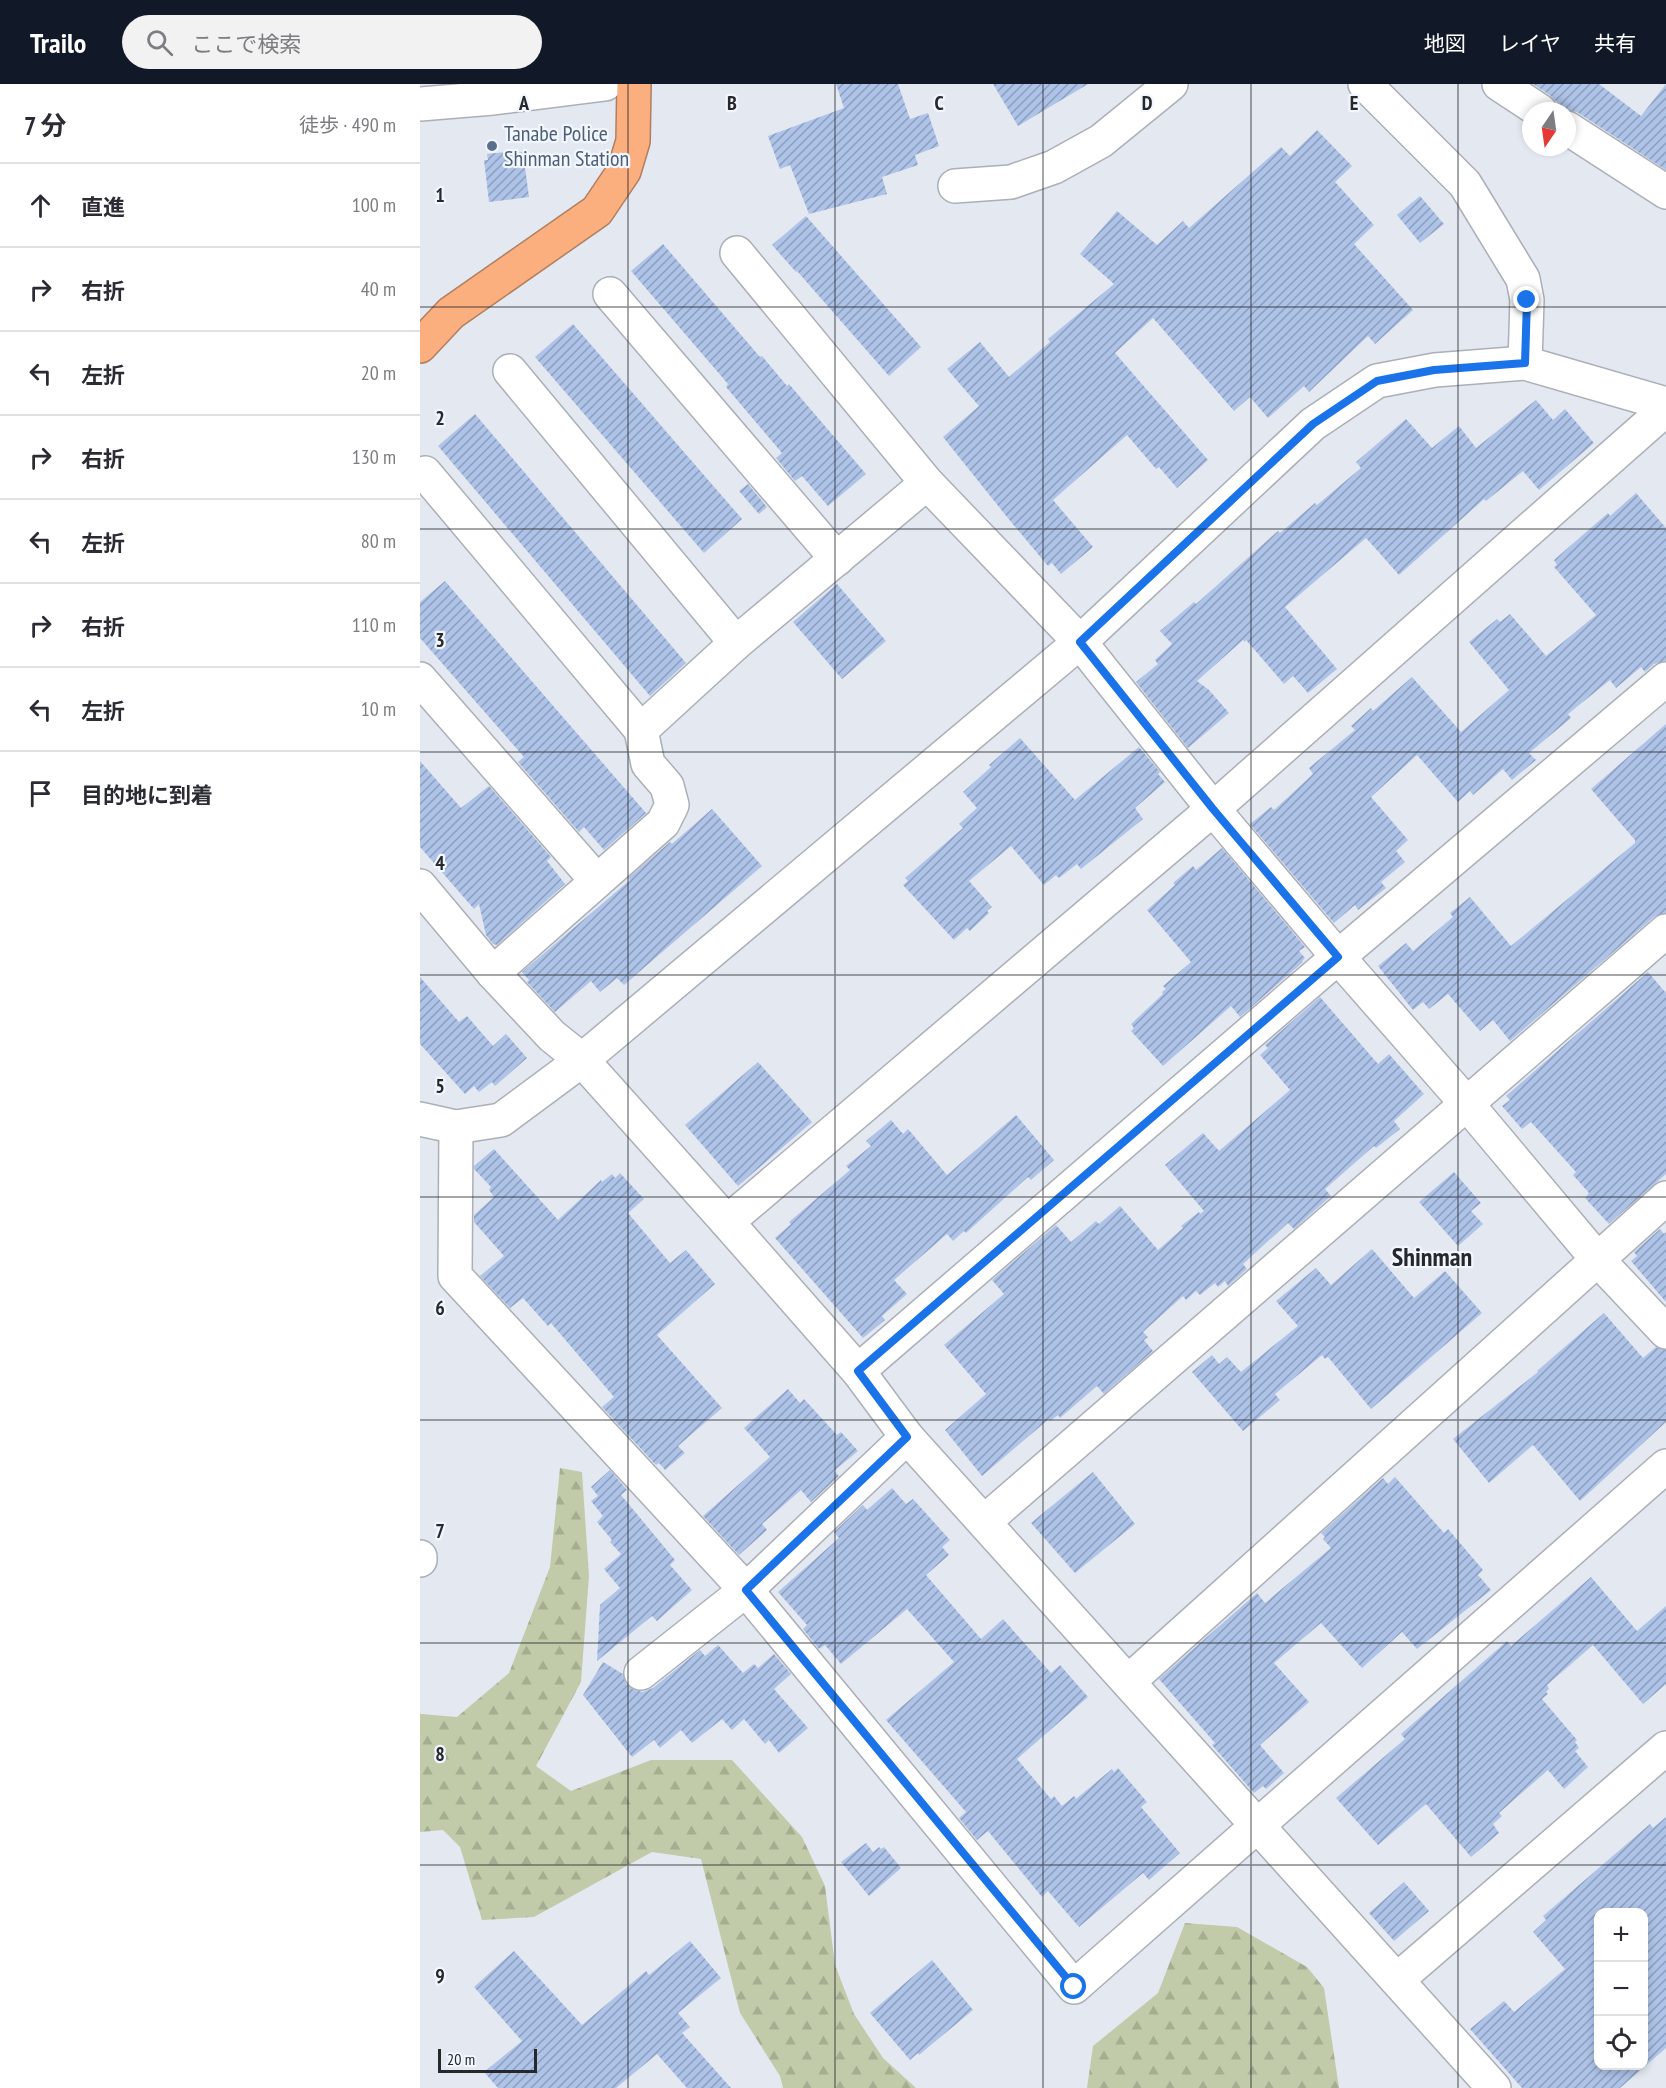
<!DOCTYPE html>
<html lang="ja">
<meta charset="utf-8">
<style>
:root{--surface:#fff;--page:#f2f2f3;--text:#2b2b33;--muted:#7c7c81;--line:#e1e1e2;--accent:#111827}
body{margin:0;font-family:"PT Sans Narrow","Noto Sans JP",sans-serif;background:var(--page);color:var(--text)}
.controls{position:absolute;right:18px;bottom:18px;display:grid;overflow:hidden;border-radius:12px;box-shadow:0 3px 9px #0003}
.controls button{width:54px;height:54px;display:grid;place-items:center;padding:0;border:0;border-bottom:2px solid var(--line);background:var(--surface);color:var(--text);font:30px sans-serif}
.compass{position:absolute;left:1102px;top:18px;width:54px;height:54px;border-radius:50%;background:var(--surface);box-shadow:0 3px 9px #0003;rotate:193deg}
.scale{position:absolute;left:18px;bottom:15px;width:99px;box-sizing:border-box;padding-left:6px;border:3px solid #26282b;border-top:0;font-size:16px;line-height:21px;white-space:nowrap;color:#26282b;-webkit-text-stroke:4px #f1f6ff;paint-order:stroke}
.stop{position:absolute;width:18px;height:18px;margin:-14px;border:4px solid #1a73e8;border-radius:50%;background:#fff}
.stop.end{background:#1a73e8;border-color:#fff;box-shadow:0 2px 6px #0008}
.list{margin:0;padding:0;list-style:none}
h2{display:flex;justify-content:space-between;align-items:center;height:78px;margin:0;padding:0 24px;font-size:26px}
h2 small{font-size:20px;font-weight:400;color:var(--muted)}
.list li{display:grid;grid-template-columns:39px 1fr auto;gap:18px;align-items:center;box-sizing:border-box;height:84px;padding:0 24px;border-top:2px solid var(--line)}
.list b{display:block;font-size:22px;white-space:nowrap}
.list em{font-size:20px;font-style:normal;color:var(--muted)}
.icon{flex:none;width:33px;height:33px;fill:none;stroke:currentColor;stroke-width:2;stroke-linecap:round;stroke-linejoin:round}
.map{position:relative;flex:none;width:1246px;height:2004px;overflow:hidden}
header{display:flex;align-items:center;gap:36px;box-sizing:border-box;height:84px;padding:0 30px;background:var(--accent);color:#fff}
header strong{font-size:28px}
nav{display:flex;gap:33px;margin-inline-start:auto;font-size:21px}
.search{width:420px;height:54px;background:var(--page);display:flex;align-items:center;gap:15px;box-sizing:border-box;padding:0 21px;border-radius:33px;color:var(--muted);font-size:22px}
main{display:flex}
aside{flex:1;background:var(--surface)}
.map>svg:first-child{display:block}
.forest{fill:url(#forest-firs)}
.building{fill:url(#building-hatch);fill-rule:evenodd}
.lines{fill:none;stroke-linecap:round;stroke-linejoin:round}
.minor-casing{stroke:#abafb7;stroke-width:36}
.highway-casing{stroke:#b07f61;stroke-width:36}
.minor{stroke:#fff;stroke-width:33}
.highway{stroke:#fbae7e;stroke-width:33}
.route{stroke:#1a73e8;stroke-width:8}
.grid{fill:none;stroke:#26282b;stroke-width:1.5;stroke-opacity:0.55}
.service-dot{fill:#5c6f8a;stroke:#f1f6ff;stroke-width:2}
.labels{text-anchor:middle;dominant-baseline:central;stroke-width:4.5;stroke-linejoin:round;paint-order:stroke}
.service-label{font-size:22px;fill:#4e5e75;stroke:#f1f6ff;text-anchor:start}
.quarter-label{font-size:26px;font-weight:bold;fill:#26282b;stroke:#f1f6ff}
.grid-label{font-size:20px;text-anchor:middle;font-weight:bold;fill:#26282b;stroke:#f1f6ff;stroke-width:4.5;stroke-linejoin:round;paint-order:stroke}
</style>
<header>
<strong>Trailo</strong>
<div class="search"><svg class="icon" aria-label="search" viewBox="0 0 24 24"><circle cx="10" cy="10" r="6"/><path d="M15 15l6 6"/></svg>ここで検索</div>
<nav><a>地図</a><a>レイヤ</a><a>共有</a></nav>
</header>
<main>
<aside>
<h2>7 分<small>徒歩 · 490 m</small></h2>
<ul class="list">
<li><svg class="icon" aria-label="ahead" viewBox="0 0 24 24"><path d="M12 20V5M6 11l6-6 6 6"/></svg><div><b>直進</b></div><em>100 m</em></li>
<li><svg class="icon" aria-label="right" viewBox="0 0 24 24"><path d="M7 20v-9h11M14 6l5 5-5 5"/></svg><div><b>右折</b></div><em>40 m</em></li>
<li><svg class="icon" aria-label="left" viewBox="0 0 24 24"><path d="M17 20v-9H6M10 6l-5 5 5 5"/></svg><div><b>左折</b></div><em>20 m</em></li>
<li><svg class="icon" aria-label="right" viewBox="0 0 24 24"><path d="M7 20v-9h11M14 6l5 5-5 5"/></svg><div><b>右折</b></div><em>130 m</em></li>
<li><svg class="icon" aria-label="left" viewBox="0 0 24 24"><path d="M17 20v-9H6M10 6l-5 5 5 5"/></svg><div><b>左折</b></div><em>80 m</em></li>
<li><svg class="icon" aria-label="right" viewBox="0 0 24 24"><path d="M7 20v-9h11M14 6l5 5-5 5"/></svg><div><b>右折</b></div><em>110 m</em></li>
<li><svg class="icon" aria-label="left" viewBox="0 0 24 24"><path d="M17 20v-9H6M10 6l-5 5 5 5"/></svg><div><b>左折</b></div><em>10 m</em></li>
<li><svg class="icon" aria-label="arrive" viewBox="0 0 24 24"><path d="M6 21V4h12l-3 4 3 4H6"/></svg><div><b>目的地に到着</b></div></li>
</ul>
</aside>
<div class="map">
<svg width="1246" height="2004" viewBox="0 0 1246 2004">
<defs>
<pattern id="forest-firs" width="22" height="20" patternUnits="userSpaceOnUse" patternTransform="scale(1.5)"><rect width="22" height="20" fill="#c1cba9"/><path d="M5 1l3.5 6h-7zM16 11l3.5 6h-7z" fill="#a6ae92"/></pattern>
<pattern id="building-hatch" width="6" height="6" patternUnits="userSpaceOnUse" patternTransform="scale(1.5)"><rect width="6" height="6" fill="#aec3e8"/><path d="M-1 1l2-2M0 6l6-6M5 7l2-2" fill="none" stroke="#8d9ebc"/></pattern>
</defs>
<rect width="100%" height="100%" fill="#e4e9f1"/>
<g class="forest">
<path d="M 140,1384 L 162,1388 L 169,1492 L 161,1598 L 116,1682 L 151,1707 L 231,1676 L 312,1676 L 382,1753 L 405,1802 L 415,1881 L 434,1930 L 463,1974 L 496,2004 L 363,2004 L 360,1992 L 320,1929 L 281,1775 L 232,1768 L 114,1833 L 62,1836 L 40,1763 L 23,1746 L 0,1748 L 0,1630 L 37,1633 L 89,1589 L 130,1483 Z"/>
<path d="M 765,1839 L 817,1843 L 887,1883 L 904,1904 L 919,2004 L 667,2004 L 673,1962 L 738,1909 Z"/>
</g>
<g class="building">
<path d="M 416,0 L 478,0 L 490,35 L 508,29 L 519,62 L 495,71 L 498,81 L 462,93 L 467,110 L 389,130 L 370,81 L 360,85 L 348,52 L 424,24 Z"/>
<path d="M 573,0 L 668,0 L 598,42 Z"/>
<path d="M 1113,0 L 1179,0 L 1221,32 L 1246,0 L 1246,86 L 1157,28 L 1144,26 L 1130,11 Z"/>
<path d="M 897,46 L 932,82 L 915,98 L 954,141 L 934,160 L 993,226 L 955,260 L 948,252 L 889,308 L 884,302 L 848,334 L 830,313 L 814,327 L 733,234 L 695,269 L 788,376 L 757,404 L 739,383 L 736,385 L 707,351 L 633,416 L 673,463 L 641,490 L 632,479 L 628,482 L 587,433 L 523,353 L 559,322 L 527,285 L 560,258 L 589,293 L 630,258 L 628,255 L 694,200 L 660,170 L 697,127 L 737,161 L 763,137 L 769,144 L 861,63 L 870,72 Z"/>
<path d="M 96,67 L 96,69 L 103,68 L 109,113 L 69,118 L 64,76 L 68,76 L 67,70 Z"/>
<path d="M 1000,112 L 1024,140 L 1000,159 L 977,131 Z"/>
<path d="M 386,132 L 501,263 L 469,292 L 377,187 L 376,188 L 352,161 Z"/>
<path d="M 243,160 L 340,273 L 342,272 L 367,302 L 369,300 L 446,390 L 408,422 L 382,392 L 375,397 L 356,374 L 362,369 L 306,303 L 308,300 L 211,187 Z"/>
<path d="M 153,240 L 322,435 L 284,469 L 115,273 Z"/>
<path d="M 1116,316 L 1133,336 L 1145,325 L 1174,359 L 1119,406 L 1103,387 L 1066,417 L 1064,415 L 979,491 L 946,454 L 865,523 L 917,585 L 888,609 L 873,592 L 864,600 L 826,556 L 825,558 L 823,556 L 777,597 L 789,606 L 809,629 L 768,664 L 716,598 L 738,580 L 735,576 L 752,560 L 740,547 L 774,518 L 776,520 L 858,447 L 860,449 L 895,419 L 897,421 L 941,384 L 936,378 L 986,335 L 1012,364 L 1039,342 L 1056,364 Z"/>
<path d="M 55,330 L 266,579 L 230,612 L 18,362 Z"/>
<path d="M 328,400 L 347,423 L 339,430 L 319,407 Z"/>
<path d="M 1216,409 L 1246,444 L 1246,577 L 1234,580 L 1225,588 L 1221,583 L 1196,604 L 1190,596 L 1148,630 L 1151,634 L 1109,669 L 1116,676 L 1092,696 L 1083,685 L 1053,711 L 1050,707 L 1038,718 L 997,671 L 951,713 L 988,756 L 976,767 L 985,778 L 961,798 L 966,804 L 938,826 L 935,821 L 914,839 L 830,740 L 851,723 L 854,726 L 893,690 L 889,684 L 935,646 L 931,642 L 951,624 L 953,627 L 992,593 L 1041,648 L 1089,606 L 1049,558 L 1077,535 L 1080,538 L 1090,530 L 1126,572 L 1176,531 L 1134,483 L 1137,481 L 1134,476 L 1188,429 L 1190,432 Z"/>
<path d="M 25,497 L 226,729 L 184,766 L 164,743 L 159,748 L 98,678 L 104,673 L 0,554 L 0,518 Z"/>
<path d="M 417,500 L 466,557 L 422,595 L 373,538 Z"/>
<path d="M 1246,640 L 1246,829 L 1234,833 L 1090,957 L 1073,936 L 1060,947 L 1028,910 L 1009,925 L 1003,918 L 993,926 L 958,882 L 986,859 L 993,867 L 1033,833 L 1030,829 L 1050,813 L 1091,862 L 1215,759 L 1215,756 L 1171,705 Z"/>
<path d="M 600,654 L 655,716 L 719,663 L 740,688 L 738,690 L 745,698 L 715,724 L 723,735 L 661,785 L 657,780 L 639,794 L 636,791 L 624,801 L 591,762 L 549,797 L 572,823 L 567,827 L 569,829 L 550,847 L 547,844 L 534,856 L 483,801 L 488,797 L 485,794 L 543,744 L 539,740 L 557,724 L 543,708 L 571,683 L 569,681 Z"/>
<path d="M 0,677 L 41,724 L 69,702 L 131,773 L 127,777 L 145,800 L 77,861 L 73,860 L 66,851 L 59,820 L 54,825 L 0,763 Z"/>
<path d="M 292,725 L 342,782 L 204,901 L 197,894 L 180,908 L 171,897 L 135,928 L 107,898 L 109,896 L 102,888 L 210,796 L 208,794 L 250,758 L 252,760 Z"/>
<path d="M 802,764 L 885,863 L 879,867 L 885,874 L 882,877 L 883,878 L 820,933 L 811,922 L 743,982 L 711,947 L 714,944 L 711,940 L 743,910 L 742,908 L 746,905 L 743,902 L 771,878 L 727,826 L 755,801 L 753,799 L 773,782 L 776,786 Z"/>
<path d="M 1228,888 L 1246,909 L 1246,1090 L 1189,1140 L 1165,1114 L 1169,1109 L 1153,1091 L 1156,1088 L 1111,1038 L 1102,1045 L 1082,1022 L 1090,1016 L 1086,1012 Z"/>
<path d="M 0,893 L 39,938 L 47,932 L 73,962 L 86,950 L 107,974 L 75,1002 L 72,998 L 59,1008 L 54,1002 L 45,1010 L 0,960 Z"/>
<path d="M 900,913 L 958,980 L 969,970 L 1004,1010 L 974,1037 L 980,1045 L 956,1064 L 954,1062 L 905,1105 L 911,1112 L 874,1145 L 868,1139 L 823,1180 L 827,1185 L 808,1202 L 805,1197 L 798,1203 L 795,1199 L 780,1211 L 776,1207 L 766,1216 L 763,1212 L 723,1248 L 728,1253 L 724,1256 L 733,1267 L 684,1310 L 677,1302 L 640,1334 L 638,1331 L 630,1337 L 629,1335 L 562,1392 L 525,1346 L 566,1310 L 524,1261 L 584,1210 L 572,1196 L 636,1141 L 651,1158 L 676,1137 L 679,1140 L 700,1122 L 738,1166 L 763,1144 L 761,1142 L 779,1128 L 780,1130 L 784,1127 L 745,1081 L 783,1049 L 799,1067 L 870,1006 L 840,971 L 848,964 L 845,961 Z"/>
<path d="M 338,978 L 392,1038 L 318,1102 L 265,1041 Z"/>
<path d="M 596,1031 L 634,1076 L 611,1096 L 608,1093 L 546,1149 L 544,1147 L 533,1157 L 527,1150 L 474,1196 L 487,1210 L 462,1232 L 465,1236 L 443,1254 L 355,1154 L 371,1140 L 369,1138 L 430,1086 L 426,1082 L 451,1062 L 446,1057 L 471,1036 L 483,1050 L 488,1045 L 527,1091 Z"/>
<path d="M 74,1065 L 138,1136 L 181,1096 L 182,1098 L 192,1090 L 195,1094 L 200,1089 L 224,1115 L 208,1129 L 250,1179 L 266,1166 L 295,1200 L 237,1251 L 302,1324 L 258,1362 L 265,1369 L 245,1386 L 239,1379 L 236,1381 L 182,1323 L 194,1313 L 131,1239 L 128,1242 L 103,1214 L 90,1224 L 60,1192 L 84,1172 L 54,1138 L 54,1131 L 74,1113 L 69,1106 L 71,1103 L 54,1085 L 54,1082 Z"/>
<path d="M 1034,1088 L 1061,1119 L 1051,1127 L 1063,1140 L 1038,1162 L 999,1118 Z"/>
<path d="M 1240,1145 L 1244,1150 L 1246,1148 L 1246,1218 L 1211,1177 L 1217,1172 L 1214,1168 Z"/>
<path d="M 952,1165 L 994,1214 L 1025,1187 L 1062,1229 L 951,1325 L 908,1273 L 905,1275 L 902,1271 L 855,1310 L 860,1316 L 823,1347 L 772,1288 L 792,1271 L 799,1280 L 807,1273 L 821,1288 L 878,1242 L 856,1217 L 896,1184 L 911,1201 Z"/>
<path d="M 1184,1229 L 1223,1274 L 1236,1263 L 1246,1266 L 1246,1338 L 1160,1417 L 1113,1361 L 1069,1399 L 1033,1355 L 1118,1288 L 1117,1287 Z"/>
<path d="M 368,1305 L 380,1319 L 384,1315 L 417,1351 L 421,1348 L 438,1367 L 414,1387 L 419,1392 L 391,1418 L 381,1406 L 342,1440 L 347,1446 L 319,1471 L 283,1432 L 350,1373 L 324,1344 Z"/>
<path d="M 190,1386 L 207,1406 L 201,1411 L 255,1476 L 250,1481 L 272,1506 L 237,1537 L 232,1532 L 177,1577 L 180,1521 L 200,1504 L 184,1485 L 201,1470 L 190,1458 L 192,1456 L 177,1438 L 183,1432 L 171,1417 L 178,1412 L 171,1403 Z"/>
<path d="M 673,1388 L 715,1440 L 655,1489 L 611,1439 Z"/>
<path d="M 975,1393 L 1024,1449 L 1028,1445 L 1063,1486 L 1058,1491 L 1071,1506 L 997,1565 L 982,1548 L 942,1584 L 901,1539 L 854,1579 L 889,1618 L 840,1661 L 864,1689 L 846,1705 L 843,1702 L 834,1709 L 792,1661 L 795,1659 L 739,1595 L 837,1509 L 845,1519 L 911,1464 L 903,1455 L 905,1453 L 901,1449 L 963,1394 L 968,1400 Z"/>
<path d="M 472,1404 L 486,1420 L 493,1415 L 530,1456 L 522,1463 L 529,1471 L 506,1491 L 561,1555 L 583,1535 L 631,1589 L 640,1581 L 668,1613 L 597,1675 L 631,1715 L 634,1712 L 642,1722 L 654,1712 L 656,1715 L 692,1685 L 694,1688 L 698,1684 L 727,1718 L 721,1723 L 760,1769 L 729,1796 L 723,1789 L 659,1843 L 628,1807 L 622,1813 L 568,1747 L 557,1756 L 539,1734 L 546,1728 L 466,1636 L 534,1578 L 487,1525 L 421,1580 L 405,1561 L 399,1565 L 383,1545 L 387,1541 L 358,1508 L 419,1454 L 414,1448 L 443,1421 L 447,1426 Z"/>
<path d="M 1171,1493 L 1217,1547 L 1246,1522 L 1246,1600 L 1223,1620 L 1173,1561 L 1127,1601 L 1129,1605 L 1126,1608 L 1128,1610 L 1122,1615 L 1157,1656 L 1155,1658 L 1159,1664 L 1155,1667 L 1168,1683 L 1144,1705 L 1128,1686 L 1079,1729 L 1082,1732 L 1073,1740 L 1079,1749 L 1051,1773 L 1006,1720 L 958,1761 L 916,1714 L 985,1655 L 981,1650 L 1087,1557 L 1091,1562 Z"/>
<path d="M 298,1561 L 323,1589 L 334,1580 L 338,1584 L 354,1570 L 371,1590 L 354,1605 L 388,1644 L 359,1669 L 349,1656 L 345,1660 L 324,1635 L 312,1646 L 302,1635 L 272,1659 L 261,1646 L 240,1664 L 234,1656 L 212,1673 L 163,1611 L 183,1578 L 203,1590 L 206,1600 L 214,1606 L 223,1608 L 233,1604 L 280,1566 L 285,1572 Z"/>
<path d="M 1246,1733 L 1246,1964 L 1200,2004 L 1102,2004 L 1050,1945 L 1084,1917 L 1094,1928 L 1145,1885 L 1113,1848 L 1126,1836 L 1123,1832 L 1230,1740 L 1233,1744 ZM 1179,1828 L 1224,1828 L 1224,1982 L 1179,1982 Z"/>
<path d="M 446,1759 L 453,1768 L 459,1763 L 461,1765 L 464,1763 L 481,1784 L 449,1812 L 421,1778 Z"/>
<path d="M 984,1798 L 1009,1827 L 974,1857 L 949,1829 Z"/>
<path d="M 270,1857 L 301,1894 L 258,1929 L 270,1943 L 262,1949 L 311,2004 L 267,2004 L 237,1970 L 196,2004 L 78,2004 L 64,1988 L 102,1957 L 54,1903 L 94,1867 L 162,1941 L 226,1887 L 229,1891 Z"/>
<path d="M 512,1876 L 553,1926 L 499,1971 L 498,1969 L 490,1976 L 450,1929 Z"/>
</g>
<g class="lines">
<defs>
<g id="minor">
<path d="M 945,0 L 1045,100 L 1103,195 L 1107,216 L 1105,279"/>
<path d="M 1079,0 L 1120,27"/>
<path d="M 0,20 L 73,14 L 185,0"/>
<path d="M 1147,44 L 1246,108"/>
<path d="M 535,102 L 591,98 L 634,83 L 681,57 L 751,0"/>
<path d="M 317,169 L 507,399 L 660,558 L 793,725 L 918,873 L 1047,1020 L 1178,1176 L 1246,1248"/>
<path d="M 190,210 L 417,475"/>
<path d="M 90,287 L 316,559"/>
<path d="M 5,389 L 221,646"/>
<path d="M 0,595 L 177,797"/>
<path d="M 0,802 L 73,889 L 132,952 L 162,976 L 307,1138 L 438,1287 L 487,1353 L 1074,2004"/>
<path d="M 73,889 L 243,739 L 252,721 L 247,702 L 228,680 L 221,646 L 316,559 L 507,399"/>
<path d="M 0,1035 L 36,1043 L 81,1036 L 162,976 L 660,558 L 893,340 L 957,297 L 1015,286 L 1105,279 L 1246,320"/>
<path d="M 36,1043 L 35,1192 L 326,1506 L 654,1903 L 1246,1382"/>
<path d="M 307,1138 L 793,725 L 1246,325"/>
<path d="M 438,1287 L 918,873 L 1246,595"/>
<path d="M 564,1438 L 1246,847"/>
<path d="M 0,1473 L 0,1476"/>
<path d="M 221,1589 L 326,1506 L 487,1353"/>
<path d="M 708,1598 L 1246,1114"/>
<path d="M 977,1896 L 1246,1664"/>
</g>
<path id="highway" d="M 0,262 L 31,229 L 177,127 L 204,87 L 213,57 L 214,0"/>
</defs>
<use href="#minor" class="minor-casing"/>
<use href="#highway" class="highway-casing"/>
<use href="#minor" class="minor"/>
<use href="#highway" class="highway"/>
</g>
<g class="lines">
<path class="route" d="M 654,1903 L 326,1506 L 487,1353 L 438,1287 L 918,873 L 793,725 L 660,558 L 893,340 L 957,297 L 1014,286 L 1105,279 L 1107,216"/>
</g>
<path class="grid" d="M 208,0 L 208,2004M 415,0 L 415,2004M 623,0 L 623,2004M 831,0 L 831,2004M 1038,0 L 1038,2004M 0,223 L 1246,223M 0,445 L 1246,445M 0,668 L 1246,668M 0,891 L 1246,891M 0,1113 L 1246,1113M 0,1336 L 1246,1336M 0,1559 L 1246,1559M 0,1781 L 1246,1781"/>
<circle class="service-dot" cx="72" cy="62" r="6"/>
<g class="labels">
<g class="service-label">
<text x="84" y="49">Tanabe Police<tspan x="84" dy="25">Shinman Station</tspan></text>
</g>
<g class="quarter-label">
<text x="1012" y="1172">Shinman</text>
</g>
</g>
<g class="grid-label">
<text x="104" y="26">A</text>
<text x="312" y="26">B</text>
<text x="519" y="26">C</text>
<text x="727" y="26">D</text>
<text x="934" y="26">E</text>
<text x="20" y="118">1</text>
<text x="20" y="341">2</text>
<text x="20" y="563">3</text>
<text x="20" y="786">4</text>
<text x="20" y="1009">5</text>
<text x="20" y="1231">6</text>
<text x="20" y="1454">7</text>
<text x="20" y="1677">8</text>
<text x="20" y="1899">9</text>
</g>
</svg>
<div class="controls">
<button>+</button>
<button>−</button>
<button><svg class="icon" aria-label="locate" viewBox="0 0 24 24"><circle cx="12" cy="12" r="6"/><path d="M12 2v4M12 18v4M2 12h4M18 12h4"/></svg></button>
</div>
<svg class="compass" viewBox="-18 -18 36 36"><path d="M0-13l5 13h-10z" fill="#e53935"/><path d="M0 13l5-13h-10z" fill="#7c7c81"/></svg>
<div class="scale">20 m</div>
<div class="stop" style="left:654px;top:1903px"></div>
<div class="stop end" style="left:1107px;top:216px"></div>
</div>
</main>
